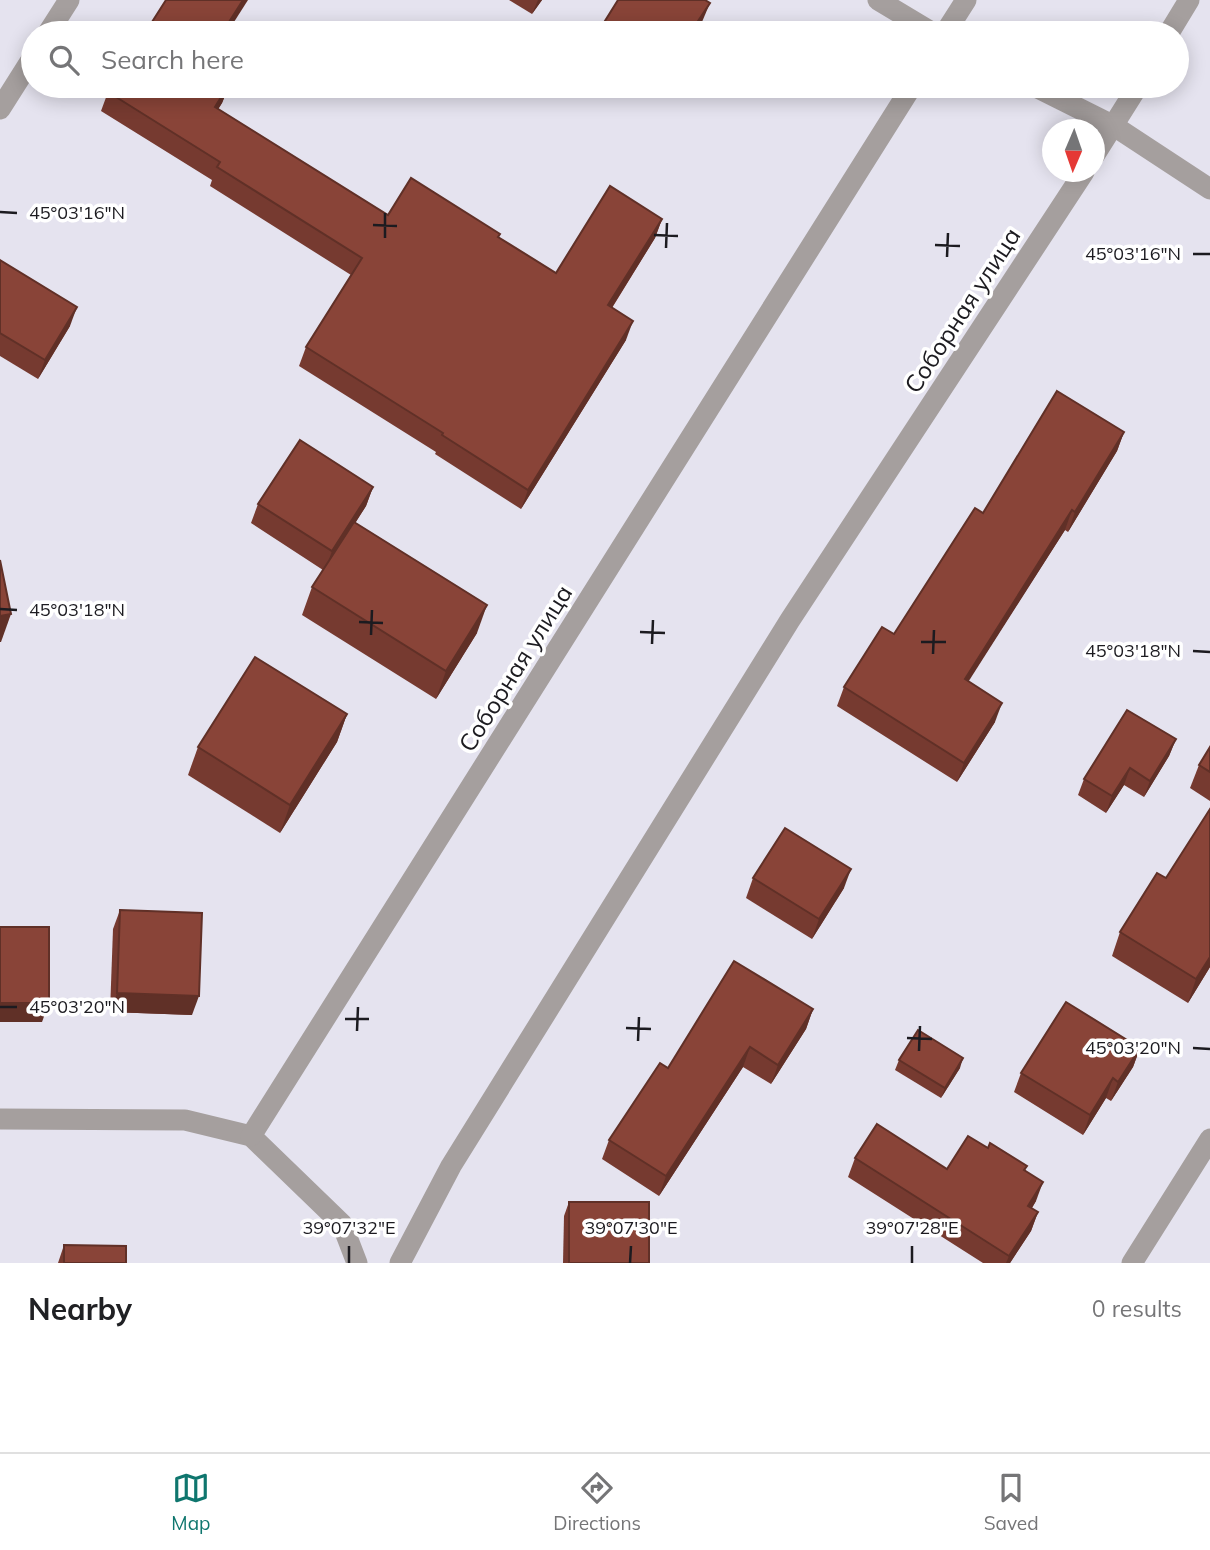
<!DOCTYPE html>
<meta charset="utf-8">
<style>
:root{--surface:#fff;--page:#f2f2f2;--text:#202124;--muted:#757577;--line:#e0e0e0;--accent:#0f766e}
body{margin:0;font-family:Mulish,sans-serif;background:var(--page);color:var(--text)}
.compass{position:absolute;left:1042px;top:119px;width:63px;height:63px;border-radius:50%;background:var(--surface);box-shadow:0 4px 18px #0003;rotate:182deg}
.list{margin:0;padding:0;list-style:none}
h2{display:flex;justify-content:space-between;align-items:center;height:91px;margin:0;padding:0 28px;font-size:30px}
h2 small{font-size:23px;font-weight:400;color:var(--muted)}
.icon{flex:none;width:38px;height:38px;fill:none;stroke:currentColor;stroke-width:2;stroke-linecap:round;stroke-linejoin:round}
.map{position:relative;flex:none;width:1210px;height:1263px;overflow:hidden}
.search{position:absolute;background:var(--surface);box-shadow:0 4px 18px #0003;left:21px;right:21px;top:21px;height:77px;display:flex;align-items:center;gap:18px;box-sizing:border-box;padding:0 24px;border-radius:38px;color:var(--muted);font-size:26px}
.sheet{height:189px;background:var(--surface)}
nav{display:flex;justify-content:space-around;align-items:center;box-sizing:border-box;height:98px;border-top:2px solid var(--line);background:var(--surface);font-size:19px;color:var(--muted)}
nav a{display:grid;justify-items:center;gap:4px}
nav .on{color:var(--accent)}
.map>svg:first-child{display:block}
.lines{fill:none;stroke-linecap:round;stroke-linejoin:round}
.street{stroke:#a59f9e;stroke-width:21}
.wall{fill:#763a30}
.shaded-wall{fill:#603027}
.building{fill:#894438;stroke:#603027;stroke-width:2}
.ticks{fill:none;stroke:#1c1b20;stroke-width:2.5}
.labels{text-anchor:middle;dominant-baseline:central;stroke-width:7;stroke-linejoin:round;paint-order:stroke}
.street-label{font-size:24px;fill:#1c1b20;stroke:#fff}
.ticks-label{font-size:18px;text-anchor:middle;fill:#1c1b20;stroke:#fff;stroke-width:7;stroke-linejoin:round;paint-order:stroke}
</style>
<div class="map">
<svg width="1210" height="1263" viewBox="0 0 1210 1263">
<rect width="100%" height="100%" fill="#e5e3ef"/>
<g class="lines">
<g class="street">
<path d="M 878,0 L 933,33"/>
<path d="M 48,33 L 69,0"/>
<path d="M 945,33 L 966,0"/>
<path d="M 1169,33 L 1189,0"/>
<path d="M 1034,86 L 1114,126 L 1210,189"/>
<path d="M 0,109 L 33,57"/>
<path d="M 1094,156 L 1138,86"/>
<path d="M 0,1119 L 185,1120 L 251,1136 L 342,1224 L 357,1263"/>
<path d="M 251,1136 L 912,86"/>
<path d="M 400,1263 L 451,1166 L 790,620 L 1084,172"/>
<path d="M 1132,1263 L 1210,1139"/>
</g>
</g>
<g class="wall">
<path d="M 509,0 L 542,0 L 532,14 Z"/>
<path d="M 702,22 L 695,33 L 598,33 L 600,29 Z"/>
<path d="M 229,86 L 222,103 L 218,109 L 388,215 L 499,238 L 556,273 L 662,219 L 655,238 L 612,308 L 626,340 L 521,509 L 435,454 L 436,452 L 299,366 L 306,347 L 351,275 L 210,186 L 212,180 L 101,111 L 108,92 Z"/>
<path d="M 653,86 L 662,86 L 660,90 Z"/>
<path d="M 0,260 L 70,326 L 38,379 L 0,356 Z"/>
<path d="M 1124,432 L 1117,451 L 1068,532 L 1065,530 L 968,681 L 995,722 L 957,782 L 837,706 L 844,687 L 894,634 L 983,513 Z"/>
<path d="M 373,487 L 366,506 L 355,523 L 477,633 L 436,699 L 302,615 L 312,587 L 323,570 L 251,523 L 258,504 Z"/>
<path d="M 347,714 L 337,742 L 280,833 L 188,775 L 198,747 Z"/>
<path d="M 1176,739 L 1169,756 L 1144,797 L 1124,785 L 1106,813 L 1078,795 L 1084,779 Z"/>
<path d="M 1210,747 L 1210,801 L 1190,788 L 1199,765 Z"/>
<path d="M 753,878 L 844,888 L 812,939 L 746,898 Z"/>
<path d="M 1166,878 L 1210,967 L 1188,1003 L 1112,956 L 1120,932 Z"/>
<path d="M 120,910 L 192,1015 L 110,1012 L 113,929 Z"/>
<path d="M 813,1009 L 806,1029 L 771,1084 L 743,1067 L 659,1196 L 602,1159 L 609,1140 L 668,1068 Z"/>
<path d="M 1140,1048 L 1133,1067 L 1111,1101 L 1106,1098 L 1083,1135 L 1014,1092 L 1021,1073 Z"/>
<path d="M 899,1060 L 960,1068 L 941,1098 L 895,1070 Z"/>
<path d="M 988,1148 L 1027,1166 L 1025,1171 L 1036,1201 L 1032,1208 L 1038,1212 L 1031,1231 L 1010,1263 L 983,1263 L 848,1177 L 855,1158 L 947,1169 Z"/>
<path d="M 569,1202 L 649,1263 L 563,1263 L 564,1216 Z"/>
<path d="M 64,1245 L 126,1263 L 58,1263 Z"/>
</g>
<g class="shaded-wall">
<path d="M 243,0 L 248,0 L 227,33 L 222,33 Z"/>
<path d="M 538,0 L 542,0 L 532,14 Z"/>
<path d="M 710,3 L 702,22 L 695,33 L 690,33 Z"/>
<path d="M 229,86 L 222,103 L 208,126 L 215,107 Z"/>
<path d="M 662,219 L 655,238 L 601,325 L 608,305 Z"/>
<path d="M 77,307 L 70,326 L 38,379 L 45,360 Z"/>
<path d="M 633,321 L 626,340 L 521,509 L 528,490 Z"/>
<path d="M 1124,432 L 1117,451 L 1068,532 L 1075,512 Z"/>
<path d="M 373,487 L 366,506 L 325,571 L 332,551 Z"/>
<path d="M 1072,510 L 1065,530 L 958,698 L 965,679 Z"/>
<path d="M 487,605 L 477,633 L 436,699 L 446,671 Z"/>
<path d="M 11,614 L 1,642 L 0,642 L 0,616 Z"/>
<path d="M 1002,703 L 995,722 L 957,782 L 964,763 Z"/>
<path d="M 347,714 L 337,742 L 280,833 L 290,805 Z"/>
<path d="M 1176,739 L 1169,756 L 1144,797 L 1150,781 Z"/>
<path d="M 1130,768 L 1124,785 L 1106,813 L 1112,796 Z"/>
<path d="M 851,869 L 844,888 L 812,939 L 819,919 Z"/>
<path d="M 1210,957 L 1210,967 L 1188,1003 L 1196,979 Z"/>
<path d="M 117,993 L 199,996 L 192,1015 L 110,1012 Z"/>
<path d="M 0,1003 L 49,1003 L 42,1022 L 0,1022 Z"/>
<path d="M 813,1009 L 806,1029 L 771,1084 L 778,1065 Z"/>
<path d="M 750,1047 L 743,1067 L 659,1196 L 666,1176 Z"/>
<path d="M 1140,1048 L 1133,1067 L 1111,1101 L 1118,1082 Z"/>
<path d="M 963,1058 L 960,1068 L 941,1098 L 945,1088 Z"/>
<path d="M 1113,1078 L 1106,1098 L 1083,1135 L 1090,1115 Z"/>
<path d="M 1043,1182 L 1036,1201 L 1021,1225 L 1028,1206 Z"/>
<path d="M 1038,1212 L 1031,1231 L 1010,1263 L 1006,1263 L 1009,1256 Z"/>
</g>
<g class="building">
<path d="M 166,0 L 243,0 L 222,33 L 145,33 Z"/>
<path d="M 618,0 L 705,0 L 710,3 L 690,33 L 607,33 L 600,29 Z"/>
<path d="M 112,86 L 228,86 L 215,107 L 388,215 L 411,178 L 500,234 L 498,237 L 556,273 L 610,186 L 662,219 L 608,305 L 633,321 L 528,490 L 442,435 L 443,433 L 306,347 L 362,258 L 217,167 L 220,162 L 108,92 Z"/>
<path d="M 0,260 L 77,307 L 45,360 L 0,333 Z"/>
<path d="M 1057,391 L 1124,432 L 1075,512 L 1072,510 L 965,679 L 1002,703 L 964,763 L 844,687 L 882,627 L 894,634 L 975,508 L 983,513 Z"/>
<path d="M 300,440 L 373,487 L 332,551 L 258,504 Z"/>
<path d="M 354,522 L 487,605 L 446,671 L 312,587 Z"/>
<path d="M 0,560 L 11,614 L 0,616 Z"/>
<path d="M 255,657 L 347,714 L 290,805 L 198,747 Z"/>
<path d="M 1127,710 L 1176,739 L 1150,781 L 1130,768 L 1112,796 L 1084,779 Z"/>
<path d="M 1210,747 L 1210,772 L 1199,765 Z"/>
<path d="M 1210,809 L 1210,957 L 1196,979 L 1120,932 L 1157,873 L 1166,878 Z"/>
<path d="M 785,828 L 851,869 L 819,919 L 753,878 Z"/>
<path d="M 120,910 L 202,913 L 199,996 L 117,993 Z"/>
<rect x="0" y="927" width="49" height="76"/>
<path d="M 734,961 L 813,1009 L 778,1065 L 750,1047 L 666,1176 L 609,1140 L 660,1063 L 668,1068 Z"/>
<path d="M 1066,1002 L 1140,1048 L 1118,1082 L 1113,1078 L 1090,1115 L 1021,1073 Z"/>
<path d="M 918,1030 L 963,1058 L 945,1088 L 899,1060 Z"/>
<path d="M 877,1124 L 947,1169 L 968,1136 L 988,1148 L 990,1143 L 1027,1166 L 1024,1170 L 1043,1182 L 1028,1206 L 1038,1212 L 1009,1256 L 855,1158 Z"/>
<rect x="569" y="1202" width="80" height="61"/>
<path d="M 64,1245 L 126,1246 L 126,1263 L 64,1263 Z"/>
</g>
<path class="ticks" d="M 0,212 L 17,213M 373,225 L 397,226M 654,235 L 678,236M 385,238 L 385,213M 935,245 L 960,246M 666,248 L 667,223M 1193,254 L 1210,254M 947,257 L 948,233M 0,609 L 17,610M 359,622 L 383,623M 640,632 L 665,633M 371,635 L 372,610M 921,642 L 946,642M 652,644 L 653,620M 1193,651 L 1210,652M 933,654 L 934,630M 0,1007 L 17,1007M 345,1019 L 369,1019M 626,1028 L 651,1029M 357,1031 L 358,1007M 907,1038 L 932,1039M 638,1041 L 639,1017M 1193,1048 L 1210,1049M 919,1051 L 920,1026M 349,1263 L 349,1246M 630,1263 L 631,1246M 912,1263 L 912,1246"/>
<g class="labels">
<g class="street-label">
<text transform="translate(962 310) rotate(-57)">Соборная улица</text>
<text transform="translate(515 668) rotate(-58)">Соборная улица</text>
</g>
</g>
<g class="ticks-label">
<text x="77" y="219">45°03'16"N</text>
<text x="1133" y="260">45°03'16"N</text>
<text x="77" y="616">45°03'18"N</text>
<text x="1133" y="657">45°03'18"N</text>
<text x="77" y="1013">45°03'20"N</text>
<text x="1133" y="1054">45°03'20"N</text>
<text x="349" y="1234">39°07'32"E</text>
<text x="631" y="1234">39°07'30"E</text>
<text x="912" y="1234">39°07'28"E</text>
</g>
</svg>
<svg class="compass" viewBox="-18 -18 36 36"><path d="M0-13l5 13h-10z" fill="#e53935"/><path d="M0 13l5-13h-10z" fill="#757577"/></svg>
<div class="search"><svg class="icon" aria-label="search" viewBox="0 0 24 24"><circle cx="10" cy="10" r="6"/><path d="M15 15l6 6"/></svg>Search here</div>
</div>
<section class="sheet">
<h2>Nearby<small>0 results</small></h2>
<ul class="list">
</ul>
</section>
<nav>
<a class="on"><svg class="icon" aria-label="map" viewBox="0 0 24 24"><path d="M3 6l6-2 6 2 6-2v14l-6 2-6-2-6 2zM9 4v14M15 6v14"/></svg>Map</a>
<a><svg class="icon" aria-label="directions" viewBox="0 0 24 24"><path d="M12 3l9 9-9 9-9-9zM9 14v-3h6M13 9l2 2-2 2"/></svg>Directions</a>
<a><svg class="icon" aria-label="saved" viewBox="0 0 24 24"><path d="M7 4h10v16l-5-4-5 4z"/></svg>Saved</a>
</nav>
